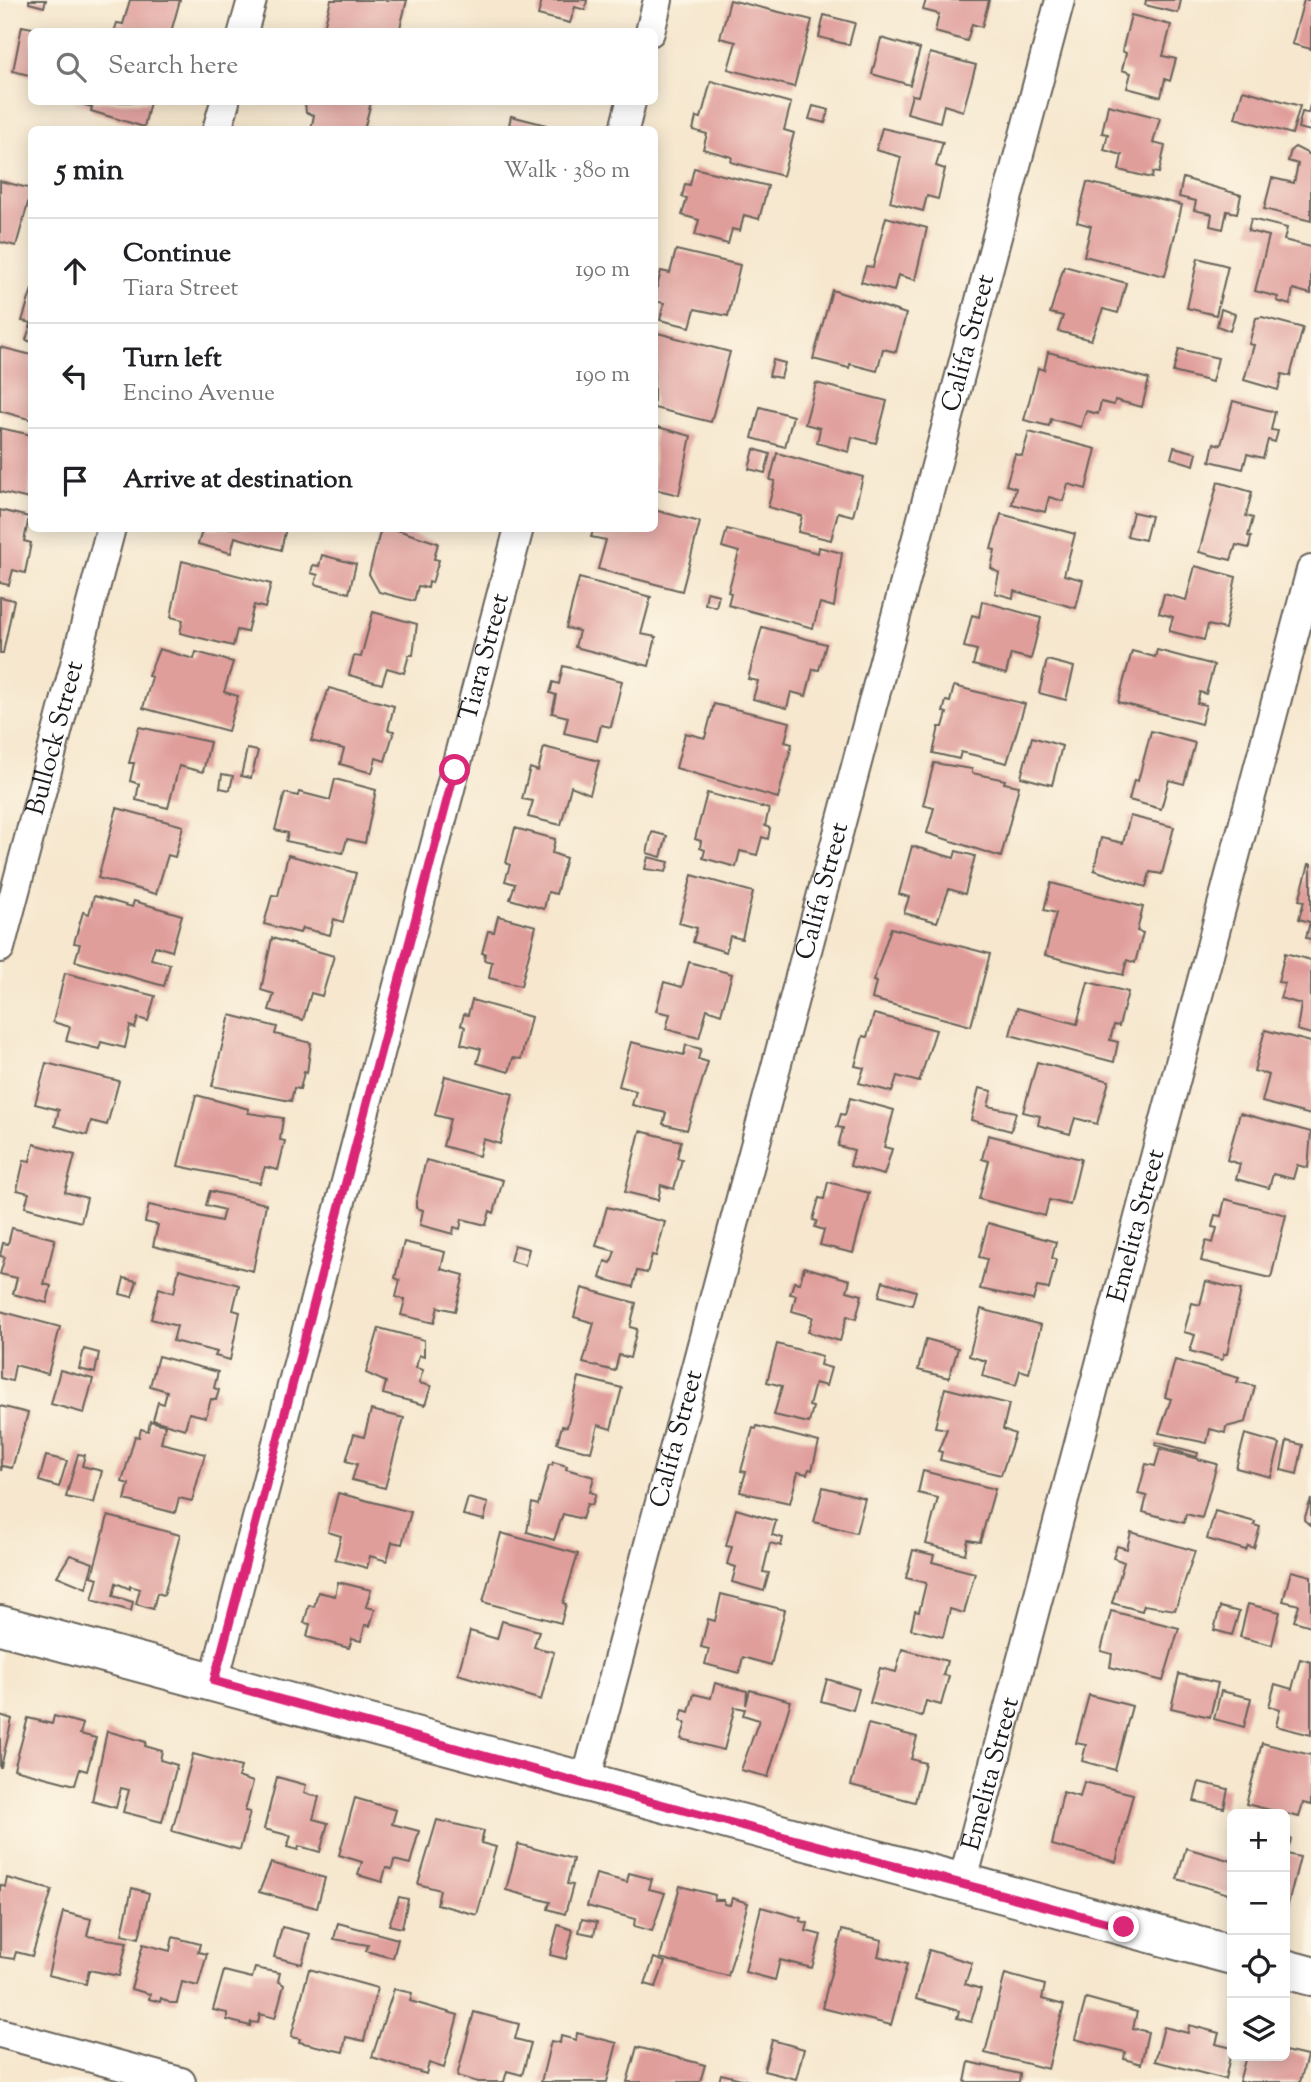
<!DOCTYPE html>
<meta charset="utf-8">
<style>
:root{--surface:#fff;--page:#f2f2f2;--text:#202124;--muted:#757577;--line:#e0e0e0}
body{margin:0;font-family:"Sorts Mill Goudy",serif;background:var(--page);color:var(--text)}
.controls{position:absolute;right:21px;bottom:21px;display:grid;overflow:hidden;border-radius:10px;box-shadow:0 4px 18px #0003}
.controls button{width:63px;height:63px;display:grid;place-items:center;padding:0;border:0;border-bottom:2px solid var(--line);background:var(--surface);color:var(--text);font:35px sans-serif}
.stop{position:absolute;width:21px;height:21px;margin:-16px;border:5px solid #db2777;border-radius:50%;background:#fff}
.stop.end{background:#db2777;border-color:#fff;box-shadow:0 2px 7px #0008}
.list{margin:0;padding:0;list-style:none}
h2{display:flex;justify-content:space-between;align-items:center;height:91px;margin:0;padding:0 28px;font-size:30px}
h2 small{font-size:23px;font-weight:400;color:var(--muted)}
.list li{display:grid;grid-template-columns:46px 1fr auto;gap:21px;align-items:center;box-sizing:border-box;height:105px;padding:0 28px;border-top:2px solid var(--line)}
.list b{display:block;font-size:26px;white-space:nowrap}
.list p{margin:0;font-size:23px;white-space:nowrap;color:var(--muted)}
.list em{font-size:23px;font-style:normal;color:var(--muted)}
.icon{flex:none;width:38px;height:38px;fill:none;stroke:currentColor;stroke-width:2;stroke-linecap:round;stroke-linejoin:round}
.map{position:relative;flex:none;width:1311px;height:2082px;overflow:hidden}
.search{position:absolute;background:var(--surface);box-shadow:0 4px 18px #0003;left:28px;top:28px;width:630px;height:77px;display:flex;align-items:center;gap:18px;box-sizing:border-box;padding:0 24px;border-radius:10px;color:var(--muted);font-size:26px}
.panel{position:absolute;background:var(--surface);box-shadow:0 4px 18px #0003;left:28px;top:126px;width:630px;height:406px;border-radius:10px}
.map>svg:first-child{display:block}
.building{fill:#e09e9b}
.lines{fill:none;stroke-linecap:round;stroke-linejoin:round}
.street-casing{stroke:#68635a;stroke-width:32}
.secondary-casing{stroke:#68635a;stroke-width:42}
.street{stroke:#fff;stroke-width:28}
.secondary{stroke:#fff;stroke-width:38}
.route{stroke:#db2777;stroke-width:9}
.labels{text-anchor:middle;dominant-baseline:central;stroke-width:5;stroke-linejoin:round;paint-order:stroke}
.street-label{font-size:26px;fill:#1c1c1c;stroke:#fcf5e5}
</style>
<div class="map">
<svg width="1311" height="2082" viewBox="0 0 1311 2082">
<rect width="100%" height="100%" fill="#fcf5e5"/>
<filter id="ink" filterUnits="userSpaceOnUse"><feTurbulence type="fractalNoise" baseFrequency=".0143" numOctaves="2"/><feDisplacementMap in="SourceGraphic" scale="14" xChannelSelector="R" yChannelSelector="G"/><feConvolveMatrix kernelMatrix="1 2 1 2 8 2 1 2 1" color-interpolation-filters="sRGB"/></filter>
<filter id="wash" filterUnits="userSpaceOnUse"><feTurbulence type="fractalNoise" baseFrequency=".00686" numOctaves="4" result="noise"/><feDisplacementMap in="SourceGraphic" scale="28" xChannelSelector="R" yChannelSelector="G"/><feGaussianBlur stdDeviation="1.57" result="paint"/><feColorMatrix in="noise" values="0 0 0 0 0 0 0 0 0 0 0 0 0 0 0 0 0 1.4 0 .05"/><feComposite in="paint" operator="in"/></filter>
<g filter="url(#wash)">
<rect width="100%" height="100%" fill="#f6e7ce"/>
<g id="blocks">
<g class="building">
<path d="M 29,0 L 46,0 L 44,7 L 29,3 Z"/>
<path d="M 130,0 L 180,0 L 171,32 L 114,32 L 117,23 L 123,24 Z"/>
<path d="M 331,0 L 407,0 L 399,32 L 325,32 L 323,31 Z"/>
<path d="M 542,0 L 587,0 L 585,10 L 575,7 L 570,23 L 538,15 Z"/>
<path d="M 730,0 L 812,20 L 794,87 L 728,69 L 736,42 L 720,38 Z"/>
<path d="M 926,0 L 989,0 L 982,27 L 972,24 L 967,41 L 935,32 L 939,14 L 923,10 Z"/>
<path d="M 1146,0 L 1181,0 L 1178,13 L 1145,5 Z"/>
<path d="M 1304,0 L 1311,0 L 1311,49 L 1292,44 Z"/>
<path d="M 824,15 L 855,23 L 849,45 L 819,37 Z"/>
<path d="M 1131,15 L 1171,25 L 1163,56 L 1176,59 L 1170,81 L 1165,79 L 1161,97 L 1127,88 L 1131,73 L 1122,70 L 1126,53 L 1122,51 Z"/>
<path d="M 22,26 L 42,30 L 32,32 L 32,76 L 13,71 Z"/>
<path d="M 881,38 L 920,49 L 910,85 L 872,74 Z"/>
<path d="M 930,53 L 976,65 L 963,111 L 944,105 L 940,122 L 907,113 L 912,95 L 918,96 Z"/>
<path d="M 711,81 L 791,103 L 784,130 L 794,133 L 783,176 L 731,162 L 732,157 L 703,149 L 707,134 L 693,130 L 696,117 L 701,118 Z"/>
<path d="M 1243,90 L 1300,106 L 1292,134 L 1235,118 Z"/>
<path d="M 73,102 L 150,102 L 144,127 L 91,111 L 92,107 Z"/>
<path d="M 305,102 L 371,102 L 364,130 L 311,130 L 314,115 L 306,113 Z"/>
<path d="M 1108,105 L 1160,118 L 1153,143 L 1165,146 L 1159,173 L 1153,172 L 1152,178 L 1119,170 L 1122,155 L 1104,150 L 1108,134 L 1102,133 Z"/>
<path d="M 1310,105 L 1311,105 L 1311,131 L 1298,128 L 1302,112 L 1308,113 Z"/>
<path d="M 813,106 L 829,110 L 825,123 L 809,119 Z"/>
<path d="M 511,116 L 546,125 L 544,130 L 508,130 Z"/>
<path d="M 882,128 L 943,142 L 936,166 L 945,169 L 938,199 L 927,196 L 923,211 L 890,202 L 901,157 L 876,150 Z"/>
<path d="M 1295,147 L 1311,155 L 1311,221 L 1264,209 L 1272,178 L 1294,183 L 1298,164 L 1288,161 L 1291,150 Z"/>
<path d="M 694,168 L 768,186 L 759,219 L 744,215 L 740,231 L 732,229 L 728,244 L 695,235 L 699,220 L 682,215 L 687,198 L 682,197 L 685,184 L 690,185 Z"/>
<path d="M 1183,178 L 1241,195 L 1237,213 L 1227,211 L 1223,229 L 1210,226 L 1212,214 L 1194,210 L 1196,201 L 1179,197 Z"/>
<path d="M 0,181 L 32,189 L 16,246 L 0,242 Z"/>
<path d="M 1087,182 L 1182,205 L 1165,276 L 1084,256 L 1091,226 L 1077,222 Z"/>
<path d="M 886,217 L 927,228 L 915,280 L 898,275 L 894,291 L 861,282 L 866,266 L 873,267 Z"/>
<path d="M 1251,219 L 1287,228 L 1284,240 L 1311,247 L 1311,294 L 1293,289 L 1290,305 L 1277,301 L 1278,297 L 1255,291 L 1269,236 L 1248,231 Z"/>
<path d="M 676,250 L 740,265 L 728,316 L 695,309 L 690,327 L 660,320 L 664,303 L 654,301 L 654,299 L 661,271 L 670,273 Z"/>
<path d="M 1198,258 L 1228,266 L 1216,315 L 1187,308 Z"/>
<path d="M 1064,266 L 1126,283 L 1118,313 L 1103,309 L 1091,340 L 1058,331 L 1063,316 L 1050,313 Z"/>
<path d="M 32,289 L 32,323 L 22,321 Z"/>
<path d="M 832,290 L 906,314 L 896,352 L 883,349 L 877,371 L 850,364 L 849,368 L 813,359 Z"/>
<path d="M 1221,309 L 1235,314 L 1230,331 L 1217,326 Z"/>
<path d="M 1262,317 L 1303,328 L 1290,376 L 1282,374 L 1278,390 L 1244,380 L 1254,345 L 1249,344 L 1256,318 Z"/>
<path d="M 31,324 L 32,324 L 32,342 L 26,340 Z"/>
<path d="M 654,332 L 730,352 L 711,422 L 654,408 Z"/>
<path d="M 0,347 L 32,355 L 32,420 L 0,411 Z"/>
<path d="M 1179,349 L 1218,358 L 1212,382 L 1173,372 Z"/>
<path d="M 1048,352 L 1149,379 L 1142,407 L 1115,400 L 1114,405 L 1101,402 L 1098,414 L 1086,411 L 1081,427 L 1051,419 L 1049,426 L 1024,420 L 1038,368 L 1044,370 Z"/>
<path d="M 773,360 L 785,363 L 781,378 L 769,376 Z"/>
<path d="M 816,383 L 887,401 L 876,443 L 852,437 L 849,452 L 817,443 L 820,428 L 805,424 Z"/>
<path d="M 1233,401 L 1275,412 L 1271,430 L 1278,431 L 1275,442 L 1268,440 L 1263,458 L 1247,454 L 1243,469 L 1210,461 L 1214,443 L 1221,445 Z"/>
<path d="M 760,407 L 793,416 L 785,447 L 752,438 Z"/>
<path d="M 654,426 L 691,436 L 679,495 L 654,489 Z"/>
<path d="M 0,428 L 32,435 L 29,499 L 0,492 Z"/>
<path d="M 1029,432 L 1096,449 L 1086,489 L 1068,484 L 1063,501 L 1049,497 L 1045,512 L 1012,504 L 1016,488 L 1006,485 L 1015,454 L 1022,456 Z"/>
<path d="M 1174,447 L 1197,453 L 1194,465 L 1171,458 Z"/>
<path d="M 754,449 L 770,454 L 765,473 L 749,469 Z"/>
<path d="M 777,453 L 863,477 L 853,516 L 838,512 L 831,540 L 798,532 L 802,516 L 768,507 L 775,481 L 770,480 Z"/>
<path d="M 1218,482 L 1252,492 L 1246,516 L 1253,518 L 1248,536 L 1251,537 L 1249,548 L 1236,545 L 1231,560 L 1199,552 Z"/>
<path d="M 0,510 L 29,517 L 24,541 L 31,543 L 25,573 L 13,570 L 9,585 L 0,583 Z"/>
<path d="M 654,510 L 700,522 L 682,591 L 598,569 L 606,540 L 591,537 L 594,528 L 654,528 Z"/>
<path d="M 1133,512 L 1151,516 L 1145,540 L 1127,536 Z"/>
<path d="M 1001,514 L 1075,534 L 1064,575 L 1083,580 L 1076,608 L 1014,591 L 1013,598 L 995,593 L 999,573 L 991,568 L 995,550 L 991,549 Z"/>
<path d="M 203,528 L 286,528 L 281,550 L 235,537 L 231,553 L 198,544 Z"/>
<path d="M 381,528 L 391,528 L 438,543 L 434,559 L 439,560 L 432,583 L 429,582 L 428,588 L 418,586 L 414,601 L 379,592 L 369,574 Z"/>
<path d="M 727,529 L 818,553 L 819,547 L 842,553 L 834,607 L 820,603 L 813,628 L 728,605 L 731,593 L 728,592 L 739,552 L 722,547 Z"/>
<path d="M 322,555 L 356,564 L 349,593 L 315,584 L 318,575 L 311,573 L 313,565 L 319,566 Z"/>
<path d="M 182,561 L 271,584 L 265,608 L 254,605 L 247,632 L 237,630 L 233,646 L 180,633 L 183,620 L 171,617 Z"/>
<path d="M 1195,566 L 1236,577 L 1225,629 L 1208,625 L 1204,640 L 1169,631 L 1173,617 L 1159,613 L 1164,594 L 1186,600 Z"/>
<path d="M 579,578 L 651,597 L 641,634 L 656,637 L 649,666 L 575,647 L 579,631 L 566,628 Z"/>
<path d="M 707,592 L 719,595 L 716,607 L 705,604 Z"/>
<path d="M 0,597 L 14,600 L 3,653 L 0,653 Z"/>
<path d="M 982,601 L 1041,618 L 1031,659 L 1011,654 L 1006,674 L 973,665 L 977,650 L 964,647 L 972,615 L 979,617 Z"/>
<path d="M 373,612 L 417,624 L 413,655 L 409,655 L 404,673 L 387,668 L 382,684 L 349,675 L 354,656 L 361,657 Z"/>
<path d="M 762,627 L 826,644 L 819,670 L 813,669 L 806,696 L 791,692 L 787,708 L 753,699 L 758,681 L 748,679 Z"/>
<path d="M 159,649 L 194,659 L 196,652 L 233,662 L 224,692 L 238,696 L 228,731 L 143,708 L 152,677 L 148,676 Z"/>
<path d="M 1157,650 L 1214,665 L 1206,694 L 1200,692 L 1197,703 L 1206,705 L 1201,724 L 1118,702 L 1132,651 L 1155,657 Z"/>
<path d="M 1047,660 L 1074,667 L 1066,700 L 1039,693 Z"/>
<path d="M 563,666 L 622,681 L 611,727 L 601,725 L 597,741 L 564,733 L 568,717 L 552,713 L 556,695 L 550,693 L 553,682 L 559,684 Z"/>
<path d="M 954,686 L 1025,704 L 1007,763 L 961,752 L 959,759 L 933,753 L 939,727 L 943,727 L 947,713 L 943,712 L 946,701 L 950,702 Z"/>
<path d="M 329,688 L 394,706 L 388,730 L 394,731 L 385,761 L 376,758 L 372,773 L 340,764 L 344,749 L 311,741 Z"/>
<path d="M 714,704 L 790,722 L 785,742 L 792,744 L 778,798 L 676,768 L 685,733 L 705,738 Z"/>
<path d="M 139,727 L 210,742 L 203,772 L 179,766 L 168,808 L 136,800 L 139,784 L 130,781 L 134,763 L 129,763 Z"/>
<path d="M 1151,731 L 1195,743 L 1184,784 L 1169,780 L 1161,809 L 1129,800 L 1134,780 L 1138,781 Z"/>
<path d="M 1032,737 L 1062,746 L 1052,785 L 1021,777 Z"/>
<path d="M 544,747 L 599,761 L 590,794 L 571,786 L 561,825 L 528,817 L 533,801 L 522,799 L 530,768 L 538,771 Z"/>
<path d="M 247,749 L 258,751 L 251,778 L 241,776 Z"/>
<path d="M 934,763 L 972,769 L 972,773 L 1005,780 L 1004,783 L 1019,786 L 1001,857 L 927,833 L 934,808 L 923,805 Z"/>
<path d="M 222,774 L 233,776 L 230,790 L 220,788 Z"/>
<path d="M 335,779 L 376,790 L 365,843 L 347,839 L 343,853 L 286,841 L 288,833 L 275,830 L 285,793 L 298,796 L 299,792 L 330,800 Z"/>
<path d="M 707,793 L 769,809 L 765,826 L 770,828 L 768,839 L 762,837 L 757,855 L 740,851 L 736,867 L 703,858 L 705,850 L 700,848 L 701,841 L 695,839 Z"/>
<path d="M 117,808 L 183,826 L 175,857 L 168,855 L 156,894 L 98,878 Z"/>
<path d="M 1130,816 L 1174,827 L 1162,874 L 1150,872 L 1146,887 L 1094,870 L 1101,838 L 1123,843 Z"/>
<path d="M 515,828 L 555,839 L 552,853 L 566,858 L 556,894 L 548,892 L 544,909 L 510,899 L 515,884 L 505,881 L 510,865 L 506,863 Z"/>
<path d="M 652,832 L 667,836 L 661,857 L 647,853 Z"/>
<path d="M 912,846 L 954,858 L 956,851 L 975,856 L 965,894 L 949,889 L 937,922 L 904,913 L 909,897 L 899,894 Z"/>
<path d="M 288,855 L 356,873 L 343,922 L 334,919 L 330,935 L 302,928 L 300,933 L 264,924 L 272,895 L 278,896 Z"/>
<path d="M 648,857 L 669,862 L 666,872 L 645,869 Z"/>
<path d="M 1309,864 L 1311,864 L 1311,939 L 1306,938 L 1310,922 L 1299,919 L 1304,901 L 1299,900 Z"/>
<path d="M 692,875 L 753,892 L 742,939 L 730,936 L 726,952 L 693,942 L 697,928 L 679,923 Z"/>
<path d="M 1051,883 L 1143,907 L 1137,931 L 1143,933 L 1135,963 L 1127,960 L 1123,975 L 1045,955 L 1056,913 L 1044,910 Z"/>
<path d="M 94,896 L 132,907 L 134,901 L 182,915 L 172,951 L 155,946 L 151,959 L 170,964 L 164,986 L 75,961 L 80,944 L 74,943 L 83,912 L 89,914 Z"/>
<path d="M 498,916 L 536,926 L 521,986 L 489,978 L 492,962 L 484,960 L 485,953 L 482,953 L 488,931 L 494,932 Z"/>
<path d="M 891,928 L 990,954 L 971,1026 L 872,999 L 876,982 L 873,981 Z"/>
<path d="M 272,938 L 334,956 L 322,996 L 311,993 L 303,1020 L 269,1010 L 274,994 L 261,990 Z"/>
<path d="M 1285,953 L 1311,960 L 1311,1034 L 1297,1030 L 1301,1004 L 1280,998 L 1285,983 L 1278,982 Z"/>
<path d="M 689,962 L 732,974 L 721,1014 L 707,1009 L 699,1038 L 666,1029 L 670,1014 L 656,1011 L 664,982 L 682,987 Z"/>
<path d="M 65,973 L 155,996 L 148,1021 L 138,1018 L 135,1028 L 130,1026 L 125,1048 L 101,1042 L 99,1049 L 66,1041 L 70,1027 L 53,1022 Z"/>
<path d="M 1088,982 L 1128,992 L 1119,1026 L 1114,1025 L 1110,1040 L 1118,1042 L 1114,1062 L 1010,1035 L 1017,1008 L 1077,1024 Z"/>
<path d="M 472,1000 L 531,1017 L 521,1059 L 513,1058 L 509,1072 L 477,1063 L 481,1049 L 461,1044 L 465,1027 L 461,1025 L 464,1014 L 468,1015 Z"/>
<path d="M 874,1014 L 936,1030 L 919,1082 L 897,1076 L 892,1092 L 859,1083 L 864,1068 L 855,1066 L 863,1036 L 867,1037 Z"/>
<path d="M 230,1015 L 277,1027 L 275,1034 L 311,1043 L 307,1073 L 304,1072 L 300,1089 L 294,1088 L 291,1101 L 212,1086 Z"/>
<path d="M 1265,1030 L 1311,1042 L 1311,1115 L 1262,1102 L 1269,1075 L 1254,1071 Z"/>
<path d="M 631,1042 L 684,1055 L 686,1045 L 701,1049 L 698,1059 L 708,1062 L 687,1130 L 663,1124 L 666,1113 L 632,1105 L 636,1091 L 619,1086 Z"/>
<path d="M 1037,1062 L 1109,1081 L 1097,1124 L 1075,1118 L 1070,1134 L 1038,1125 L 1040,1116 L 1023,1112 Z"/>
<path d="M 46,1063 L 119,1081 L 107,1125 L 91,1121 L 87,1135 L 55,1126 L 59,1110 L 35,1104 Z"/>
<path d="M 445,1076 L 513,1094 L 500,1144 L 483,1139 L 479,1156 L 443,1146 L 450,1119 L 435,1115 Z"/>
<path d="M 979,1088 L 992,1091 L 988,1106 L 1016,1112 L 1011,1131 L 971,1120 Z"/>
<path d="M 196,1095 L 249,1109 L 248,1113 L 283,1118 L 280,1140 L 285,1141 L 278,1170 L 265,1167 L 260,1183 L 178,1166 Z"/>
<path d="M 850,1098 L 894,1110 L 884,1147 L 892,1149 L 884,1175 L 850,1166 L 854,1150 L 838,1146 L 843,1128 L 837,1127 L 841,1114 L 845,1115 Z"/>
<path d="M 1240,1113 L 1311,1132 L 1308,1168 L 1297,1165 L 1293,1179 L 1273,1174 L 1269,1188 L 1236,1179 L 1240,1164 L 1227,1160 Z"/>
<path d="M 640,1131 L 681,1141 L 677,1158 L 682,1159 L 674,1189 L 661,1185 L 658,1200 L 625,1192 Z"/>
<path d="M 988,1135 L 1081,1159 L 1070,1205 L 1049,1200 L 1045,1216 L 979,1199 L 989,1161 L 982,1159 Z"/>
<path d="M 34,1144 L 75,1155 L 65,1192 L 87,1198 L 81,1222 L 25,1207 L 29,1193 L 17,1190 L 24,1160 L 30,1161 Z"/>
<path d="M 426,1160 L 503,1180 L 494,1213 L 490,1211 L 486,1225 L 462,1219 L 460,1229 L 454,1227 L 453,1234 L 420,1225 L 423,1210 L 416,1208 L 416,1201 Z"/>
<path d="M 828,1182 L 869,1193 L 853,1253 L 820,1245 L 824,1230 L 815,1227 L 817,1221 L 813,1220 L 819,1198 L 824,1199 Z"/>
<path d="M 210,1191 L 266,1204 L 253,1271 L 153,1246 L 158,1225 L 145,1222 L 149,1205 L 221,1221 L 224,1210 L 206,1205 Z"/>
<path d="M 1225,1199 L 1286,1215 L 1271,1278 L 1201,1261 L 1206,1241 L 1213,1243 L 1217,1228 L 1212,1227 L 1215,1215 L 1221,1216 Z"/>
<path d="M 607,1207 L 665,1222 L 656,1256 L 652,1255 L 647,1273 L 637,1271 L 633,1287 L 600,1278 L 605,1261 L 611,1263 L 615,1251 L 596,1246 Z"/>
<path d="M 988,1223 L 1056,1242 L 1052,1258 L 1056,1260 L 1049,1289 L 1037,1287 L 1033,1300 L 980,1289 L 987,1259 L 979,1257 Z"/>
<path d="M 12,1228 L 55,1239 L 44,1284 L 51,1286 L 47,1303 L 13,1294 L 17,1278 L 0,1274 L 5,1257 L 0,1256 L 3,1243 L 8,1244 Z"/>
<path d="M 404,1242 L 445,1252 L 441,1269 L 464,1275 L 455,1311 L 438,1307 L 434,1323 L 401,1315 L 405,1300 L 396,1297 L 400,1280 L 395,1278 Z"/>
<path d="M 514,1245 L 529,1249 L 525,1265 L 510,1261 Z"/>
<path d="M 804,1267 L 850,1280 L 847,1291 L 862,1295 L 856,1319 L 847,1316 L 840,1341 L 808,1332 L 813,1317 L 792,1311 L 796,1295 L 790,1294 L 794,1282 L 800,1283 Z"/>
<path d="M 179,1269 L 239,1285 L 233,1310 L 240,1312 L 230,1360 L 215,1356 L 217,1352 L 173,1341 L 177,1326 L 151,1319 L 159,1288 L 174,1293 Z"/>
<path d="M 124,1278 L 137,1281 L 132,1297 L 120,1294 Z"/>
<path d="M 883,1281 L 916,1291 L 912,1305 L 879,1296 Z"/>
<path d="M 1206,1281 L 1241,1290 L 1227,1354 L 1224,1354 L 1222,1360 L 1190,1351 L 1195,1335 L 1184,1332 L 1192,1303 L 1200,1305 Z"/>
<path d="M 582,1288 L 636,1303 L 630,1327 L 637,1329 L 630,1358 L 619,1355 L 615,1371 L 583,1363 L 594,1323 L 574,1317 Z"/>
<path d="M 981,1309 L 1041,1325 L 1029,1373 L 1020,1370 L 1016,1385 L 982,1376 L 986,1361 L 969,1356 Z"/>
<path d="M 0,1311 L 60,1327 L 48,1374 L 15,1365 L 12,1381 L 0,1378 Z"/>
<path d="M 379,1328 L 424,1340 L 424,1357 L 419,1355 L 416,1368 L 423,1370 L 419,1383 L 431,1386 L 425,1405 L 383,1394 L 386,1382 L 366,1373 Z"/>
<path d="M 926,1339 L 958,1348 L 949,1378 L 918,1370 Z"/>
<path d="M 777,1344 L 822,1356 L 820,1365 L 831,1368 L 826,1386 L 815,1383 L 809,1406 L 813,1407 L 809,1423 L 774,1415 L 782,1386 L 767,1382 Z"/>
<path d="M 84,1349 L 99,1353 L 95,1373 L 79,1369 Z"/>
<path d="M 158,1356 L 218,1372 L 214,1388 L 219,1390 L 216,1400 L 211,1399 L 206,1417 L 189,1413 L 185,1429 L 153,1420 L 158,1402 L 164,1404 L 167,1391 L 150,1386 Z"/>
<path d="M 1175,1360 L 1239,1378 L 1237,1382 L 1255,1386 L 1246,1422 L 1226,1427 L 1225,1433 L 1210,1429 L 1207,1443 L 1159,1433 L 1171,1399 L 1165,1397 Z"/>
<path d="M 60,1370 L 93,1379 L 84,1413 L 51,1404 Z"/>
<path d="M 579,1377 L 622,1388 L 611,1429 L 598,1425 L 591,1452 L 557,1443 L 562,1426 L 567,1427 Z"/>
<path d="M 945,1388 L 1009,1404 L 1003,1429 L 1015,1434 L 1001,1475 L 940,1460 L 942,1452 L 938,1451 L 947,1429 L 935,1427 Z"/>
<path d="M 0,1406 L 28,1413 L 12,1468 L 2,1466 L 1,1471 Z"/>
<path d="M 371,1410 L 404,1418 L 385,1488 L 352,1480 L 357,1464 L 346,1461 L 354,1434 L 364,1437 Z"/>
<path d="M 150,1421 L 165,1425 L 161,1443 L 205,1454 L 192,1501 L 179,1498 L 175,1513 L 125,1500 L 129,1484 L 122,1482 L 135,1436 L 139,1437 L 141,1429 L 148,1431 Z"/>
<path d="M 757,1426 L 819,1442 L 812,1470 L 809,1469 L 807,1474 L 798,1472 L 790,1503 L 740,1492 L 746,1472 L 741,1471 L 753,1428 L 756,1429 Z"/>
<path d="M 1245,1434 L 1280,1444 L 1271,1477 L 1236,1468 Z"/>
<path d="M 1287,1441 L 1303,1445 L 1297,1474 L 1281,1470 Z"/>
<path d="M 1156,1442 L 1198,1453 L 1197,1457 L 1155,1445 Z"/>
<path d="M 1160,1449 L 1217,1464 L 1202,1518 L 1186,1514 L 1184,1523 L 1143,1512 L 1147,1496 L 1138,1494 L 1146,1464 L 1155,1466 Z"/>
<path d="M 78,1454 L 85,1455 L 82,1466 L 102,1471 L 94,1503 L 66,1497 Z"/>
<path d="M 46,1456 L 67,1461 L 59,1487 L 39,1481 Z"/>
<path d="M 553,1462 L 567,1466 L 566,1469 L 594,1477 L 590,1492 L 596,1494 L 592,1505 L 587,1504 L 582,1519 L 563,1514 L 554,1540 L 527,1532 L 532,1503 L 538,1505 L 549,1465 L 552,1465 Z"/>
<path d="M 923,1471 L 995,1489 L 980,1542 L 968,1540 L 965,1554 L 926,1544 L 938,1498 L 918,1493 Z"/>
<path d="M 823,1487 L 865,1498 L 856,1533 L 814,1522 Z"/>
<path d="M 338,1493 L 411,1512 L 402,1544 L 392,1542 L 387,1561 L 370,1556 L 367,1568 L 335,1559 L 341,1536 L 328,1532 Z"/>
<path d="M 468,1498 L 488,1503 L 484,1520 L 463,1515 Z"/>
<path d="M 1311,1499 L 1311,1526 L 1304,1520 Z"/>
<path d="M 736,1509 L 776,1521 L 772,1535 L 783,1538 L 781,1546 L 770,1543 L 763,1572 L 769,1573 L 764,1591 L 732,1582 L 736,1567 L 727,1564 L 732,1547 L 726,1546 Z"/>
<path d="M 1215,1511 L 1255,1522 L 1254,1525 L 1260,1527 L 1254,1548 L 1248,1546 L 1246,1550 L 1207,1539 Z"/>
<path d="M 108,1516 L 180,1535 L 164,1595 L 157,1593 L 153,1609 L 136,1604 L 140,1589 L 130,1586 L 130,1589 L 116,1583 L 113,1596 L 133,1602 L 131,1611 L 92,1600 L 98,1578 L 92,1576 Z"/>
<path d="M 1131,1532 L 1195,1551 L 1175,1610 L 1144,1605 L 1142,1611 L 1112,1603 L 1124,1562 L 1113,1558 L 1117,1546 L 1127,1549 Z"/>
<path d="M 501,1533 L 578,1554 L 563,1603 L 566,1604 L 561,1623 L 483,1602 Z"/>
<path d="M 913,1550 L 934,1555 L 932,1562 L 975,1573 L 964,1613 L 950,1609 L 943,1637 L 911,1629 L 915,1611 L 919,1612 L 926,1583 L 906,1578 Z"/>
<path d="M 70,1555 L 93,1563 L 86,1588 L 57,1576 Z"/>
<path d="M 1291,1571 L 1311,1576 L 1311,1626 L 1294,1621 L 1299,1605 L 1283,1601 Z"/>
<path d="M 338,1582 L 371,1590 L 366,1607 L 375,1609 L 370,1626 L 365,1625 L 361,1641 L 352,1639 L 349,1648 L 307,1637 L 310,1624 L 304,1623 L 309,1605 L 314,1607 L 318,1592 L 335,1596 Z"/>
<path d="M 721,1594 L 785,1610 L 771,1665 L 743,1657 L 739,1673 L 705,1664 L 709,1649 L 701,1647 L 708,1619 L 715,1621 Z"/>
<path d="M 1248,1604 L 1280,1612 L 1272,1645 L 1240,1637 Z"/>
<path d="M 1220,1607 L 1239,1612 L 1232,1635 L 1214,1630 Z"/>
<path d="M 1111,1611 L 1179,1628 L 1163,1681 L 1110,1667 L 1112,1654 L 1101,1651 Z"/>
<path d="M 502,1621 L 539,1631 L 534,1647 L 554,1652 L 541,1700 L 458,1674 L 470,1631 L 497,1639 Z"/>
<path d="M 902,1649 L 947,1661 L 943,1675 L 949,1676 L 941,1705 L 926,1701 L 922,1716 L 870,1703 L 880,1668 L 896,1672 Z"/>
<path d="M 1300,1659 L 1311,1662 L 1311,1735 L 1276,1726 L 1280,1709 L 1269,1706 L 1275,1684 L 1292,1689 Z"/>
<path d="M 1179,1674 L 1218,1683 L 1210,1717 L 1171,1708 Z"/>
<path d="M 827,1679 L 859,1689 L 853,1710 L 821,1701 Z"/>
<path d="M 715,1683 L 747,1691 L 746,1705 L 750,1690 L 791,1701 L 768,1777 L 741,1770 L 759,1720 L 743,1715 L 745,1709 L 735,1707 L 724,1750 L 681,1739 L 686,1723 L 680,1721 L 683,1710 L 689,1712 L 694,1694 L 711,1698 Z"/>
<path d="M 1221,1691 L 1251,1698 L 1244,1727 L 1214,1719 Z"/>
<path d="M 1089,1695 L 1132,1706 L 1115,1770 L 1082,1761 L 1086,1745 L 1076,1743 Z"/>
<path d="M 0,1715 L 12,1719 L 1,1767 L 0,1767 Z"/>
<path d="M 54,1716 L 83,1724 L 80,1734 L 96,1738 L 87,1771 L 80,1769 L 75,1785 L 14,1769 L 28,1718 L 52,1724 Z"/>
<path d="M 868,1724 L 917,1737 L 911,1759 L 925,1763 L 915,1802 L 851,1785 Z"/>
<path d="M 107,1731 L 146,1742 L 145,1746 L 162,1751 L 160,1760 L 177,1765 L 162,1822 L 123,1812 L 129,1790 L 121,1788 L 116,1808 L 92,1801 Z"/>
<path d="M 1262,1743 L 1311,1755 L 1311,1805 L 1303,1803 L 1299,1817 L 1246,1804 Z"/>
<path d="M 193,1754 L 241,1767 L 238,1777 L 253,1782 L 245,1811 L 250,1812 L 240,1850 L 172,1831 Z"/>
<path d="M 277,1777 L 306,1785 L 304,1793 L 319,1797 L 313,1819 L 328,1823 L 320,1852 L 299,1846 L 298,1850 L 287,1847 L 291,1836 L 264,1829 Z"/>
<path d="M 1084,1782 L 1133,1794 L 1116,1862 L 1052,1845 L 1063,1792 L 1080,1797 Z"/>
<path d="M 1199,1782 L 1228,1789 L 1224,1808 L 1194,1801 Z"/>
<path d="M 355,1798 L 396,1810 L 392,1824 L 419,1831 L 410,1864 L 394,1860 L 392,1869 L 386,1868 L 382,1882 L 358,1875 L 362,1862 L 339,1855 Z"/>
<path d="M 437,1820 L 484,1831 L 481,1843 L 496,1847 L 477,1915 L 437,1904 L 440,1890 L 418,1884 Z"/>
<path d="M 1285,1837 L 1291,1839 L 1287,1854 L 1300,1857 L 1286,1912 Z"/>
<path d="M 518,1844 L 573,1859 L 567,1884 L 573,1885 L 565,1914 L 548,1909 L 550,1902 L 506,1890 Z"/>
<path d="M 1186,1848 L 1232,1861 L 1232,1895 L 1177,1879 Z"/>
<path d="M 271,1863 L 325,1878 L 317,1908 L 259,1892 Z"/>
<path d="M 629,1873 L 652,1879 L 649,1889 L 665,1893 L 652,1931 L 634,1926 L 635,1919 L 587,1906 L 596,1874 L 627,1882 Z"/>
<path d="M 7,1878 L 52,1890 L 32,1956 L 16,1952 L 14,1959 L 0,1957 L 0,1885 L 5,1887 Z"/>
<path d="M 680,1886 L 715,1895 L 714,1900 L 724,1900 L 724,1904 L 730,1905 L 732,1898 L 748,1903 L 728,1976 L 660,1958 Z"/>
<path d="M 132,1888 L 149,1893 L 139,1938 L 122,1934 Z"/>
<path d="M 399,1897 L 408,1899 L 402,1928 L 389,1925 Z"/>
<path d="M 761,1907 L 801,1918 L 800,1921 L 808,1923 L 806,1931 L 821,1935 L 812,1968 L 780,1960 L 775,1980 L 745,1972 Z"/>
<path d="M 63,1912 L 91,1919 L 87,1936 L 127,1942 L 119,1976 L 89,1970 L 86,1984 L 48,1975 Z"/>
<path d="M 582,1919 L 597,1922 L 594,1935 L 579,1932 Z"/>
<path d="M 338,1923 L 398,1939 L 393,1958 L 366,1951 L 368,1945 L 334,1939 Z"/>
<path d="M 558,1925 L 573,1930 L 566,1959 L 550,1955 Z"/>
<path d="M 282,1927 L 310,1934 L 302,1964 L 274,1957 Z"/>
<path d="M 842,1930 L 882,1940 L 878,1956 L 907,1964 L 891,2025 L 822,2008 Z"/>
<path d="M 173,1937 L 200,1944 L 198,1952 L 207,1954 L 198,1986 L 182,1982 L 177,2003 L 170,2003 L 161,1998 L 160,2002 L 149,1999 L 150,1994 L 131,1989 L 143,1944 L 170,1951 Z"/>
<path d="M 929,1950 L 972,1963 L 965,1984 L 981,1989 L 971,2022 L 957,2018 L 959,2011 L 916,1999 Z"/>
<path d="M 654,1958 L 665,1962 L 656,1987 L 645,1984 Z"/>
<path d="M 255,1968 L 280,1973 L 278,1981 L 284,1985 L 275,2018 L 260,2014 L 258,2023 L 251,2022 L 250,2026 L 227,2020 L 227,2013 L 213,2010 L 224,1971 L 252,1978 Z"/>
<path d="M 309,1969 L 377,1988 L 364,2041 L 346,2037 L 343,2052 L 299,2042 L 300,2039 L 291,2037 Z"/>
<path d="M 1005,1974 L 1045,1985 L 1042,1999 L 1064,2005 L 1048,2069 L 985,2053 Z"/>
<path d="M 394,1989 L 412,1993 L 410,2001 L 458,2015 L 444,2068 L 429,2063 L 426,2074 L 372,2057 Z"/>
<path d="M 1086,1998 L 1137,2012 L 1133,2028 L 1148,2032 L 1141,2064 L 1124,2059 L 1125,2052 L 1075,2039 Z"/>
<path d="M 474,2012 L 519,2024 L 515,2039 L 531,2043 L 522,2075 L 507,2071 L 504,2082 L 478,2082 L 457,2076 Z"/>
<path d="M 1189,2025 L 1219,2033 L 1216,2044 L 1232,2048 L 1225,2079 L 1155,2061 L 1164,2027 L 1188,2033 Z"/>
<path d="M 577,2033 L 617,2043 L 607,2082 L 541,2082 L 551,2041 L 560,2043 L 561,2036 L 576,2040 Z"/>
<path d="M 772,2040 L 804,2049 L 796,2079 L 764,2071 Z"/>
<path d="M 637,2047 L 705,2065 L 700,2082 L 627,2082 Z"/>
<path d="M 1285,2051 L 1307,2056 L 1300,2082 L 1239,2082 L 1246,2056 L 1285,2056 Z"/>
<path d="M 969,2062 L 1020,2074 L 1019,2082 L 965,2082 Z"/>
<path d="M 721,2074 L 750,2081 L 750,2082 L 719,2082 Z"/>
</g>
</g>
</g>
<g filter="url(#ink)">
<use href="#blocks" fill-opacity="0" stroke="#68635a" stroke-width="2"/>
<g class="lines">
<defs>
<g id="street">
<path d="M 243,32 L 252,0"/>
<path d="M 650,32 L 658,0"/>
<path d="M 217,130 L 225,102"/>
<path d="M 624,130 L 631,102"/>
<path id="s1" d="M 0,948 L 111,528"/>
<path id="s2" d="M 214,1681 L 519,528"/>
<path id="s3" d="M 585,1784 L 1060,0"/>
<path id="s4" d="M 962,1884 L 1311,570"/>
<path d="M 0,2033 L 181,2082"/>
</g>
<g id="secondary">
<path d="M 0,1625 L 1232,1955"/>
<path d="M 1285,1969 L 1311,1976"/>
</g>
</defs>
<use href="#street" class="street-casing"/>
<use href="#secondary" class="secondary-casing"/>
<use href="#street" class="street"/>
<use href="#secondary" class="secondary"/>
</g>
</g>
<g class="lines" filter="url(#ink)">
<path class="route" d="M 455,770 L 214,1681 L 585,1784 L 1124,1927"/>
</g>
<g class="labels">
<g class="street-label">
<text stroke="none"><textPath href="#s3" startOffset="1491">Califa Street</textPath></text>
<text stroke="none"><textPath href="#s2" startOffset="1059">Tiara Street</textPath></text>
<text stroke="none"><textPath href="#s1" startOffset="217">Bullock Street</textPath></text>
<text stroke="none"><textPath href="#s3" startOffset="924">Califa Street</textPath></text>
<text stroke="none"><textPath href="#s4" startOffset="681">Emelita Street</textPath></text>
<text stroke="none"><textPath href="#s3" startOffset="357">Califa Street</textPath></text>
<text stroke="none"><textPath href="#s4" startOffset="114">Emelita Street</textPath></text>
</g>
</g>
</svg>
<div class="controls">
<button>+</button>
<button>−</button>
<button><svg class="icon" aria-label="locate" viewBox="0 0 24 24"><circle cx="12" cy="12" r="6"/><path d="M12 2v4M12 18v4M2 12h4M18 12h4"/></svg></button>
<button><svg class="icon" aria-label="layers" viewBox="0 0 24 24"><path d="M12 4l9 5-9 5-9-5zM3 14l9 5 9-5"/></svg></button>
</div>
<div class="stop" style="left:455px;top:770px"></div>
<div class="stop end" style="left:1124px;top:1927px"></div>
<div class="search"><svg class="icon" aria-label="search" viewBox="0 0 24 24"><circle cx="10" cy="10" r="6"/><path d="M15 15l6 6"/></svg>Search here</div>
<section class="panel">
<h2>5 min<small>Walk · 380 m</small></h2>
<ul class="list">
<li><svg class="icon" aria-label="ahead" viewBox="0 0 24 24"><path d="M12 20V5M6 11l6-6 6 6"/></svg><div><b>Continue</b><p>Tiara Street</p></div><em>190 m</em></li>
<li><svg class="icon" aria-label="left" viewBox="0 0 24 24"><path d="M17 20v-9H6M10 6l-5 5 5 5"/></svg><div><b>Turn left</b><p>Encino Avenue</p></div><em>190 m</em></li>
<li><svg class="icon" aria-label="arrive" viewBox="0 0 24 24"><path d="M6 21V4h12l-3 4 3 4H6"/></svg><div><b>Arrive at destination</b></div></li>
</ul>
</section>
</div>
